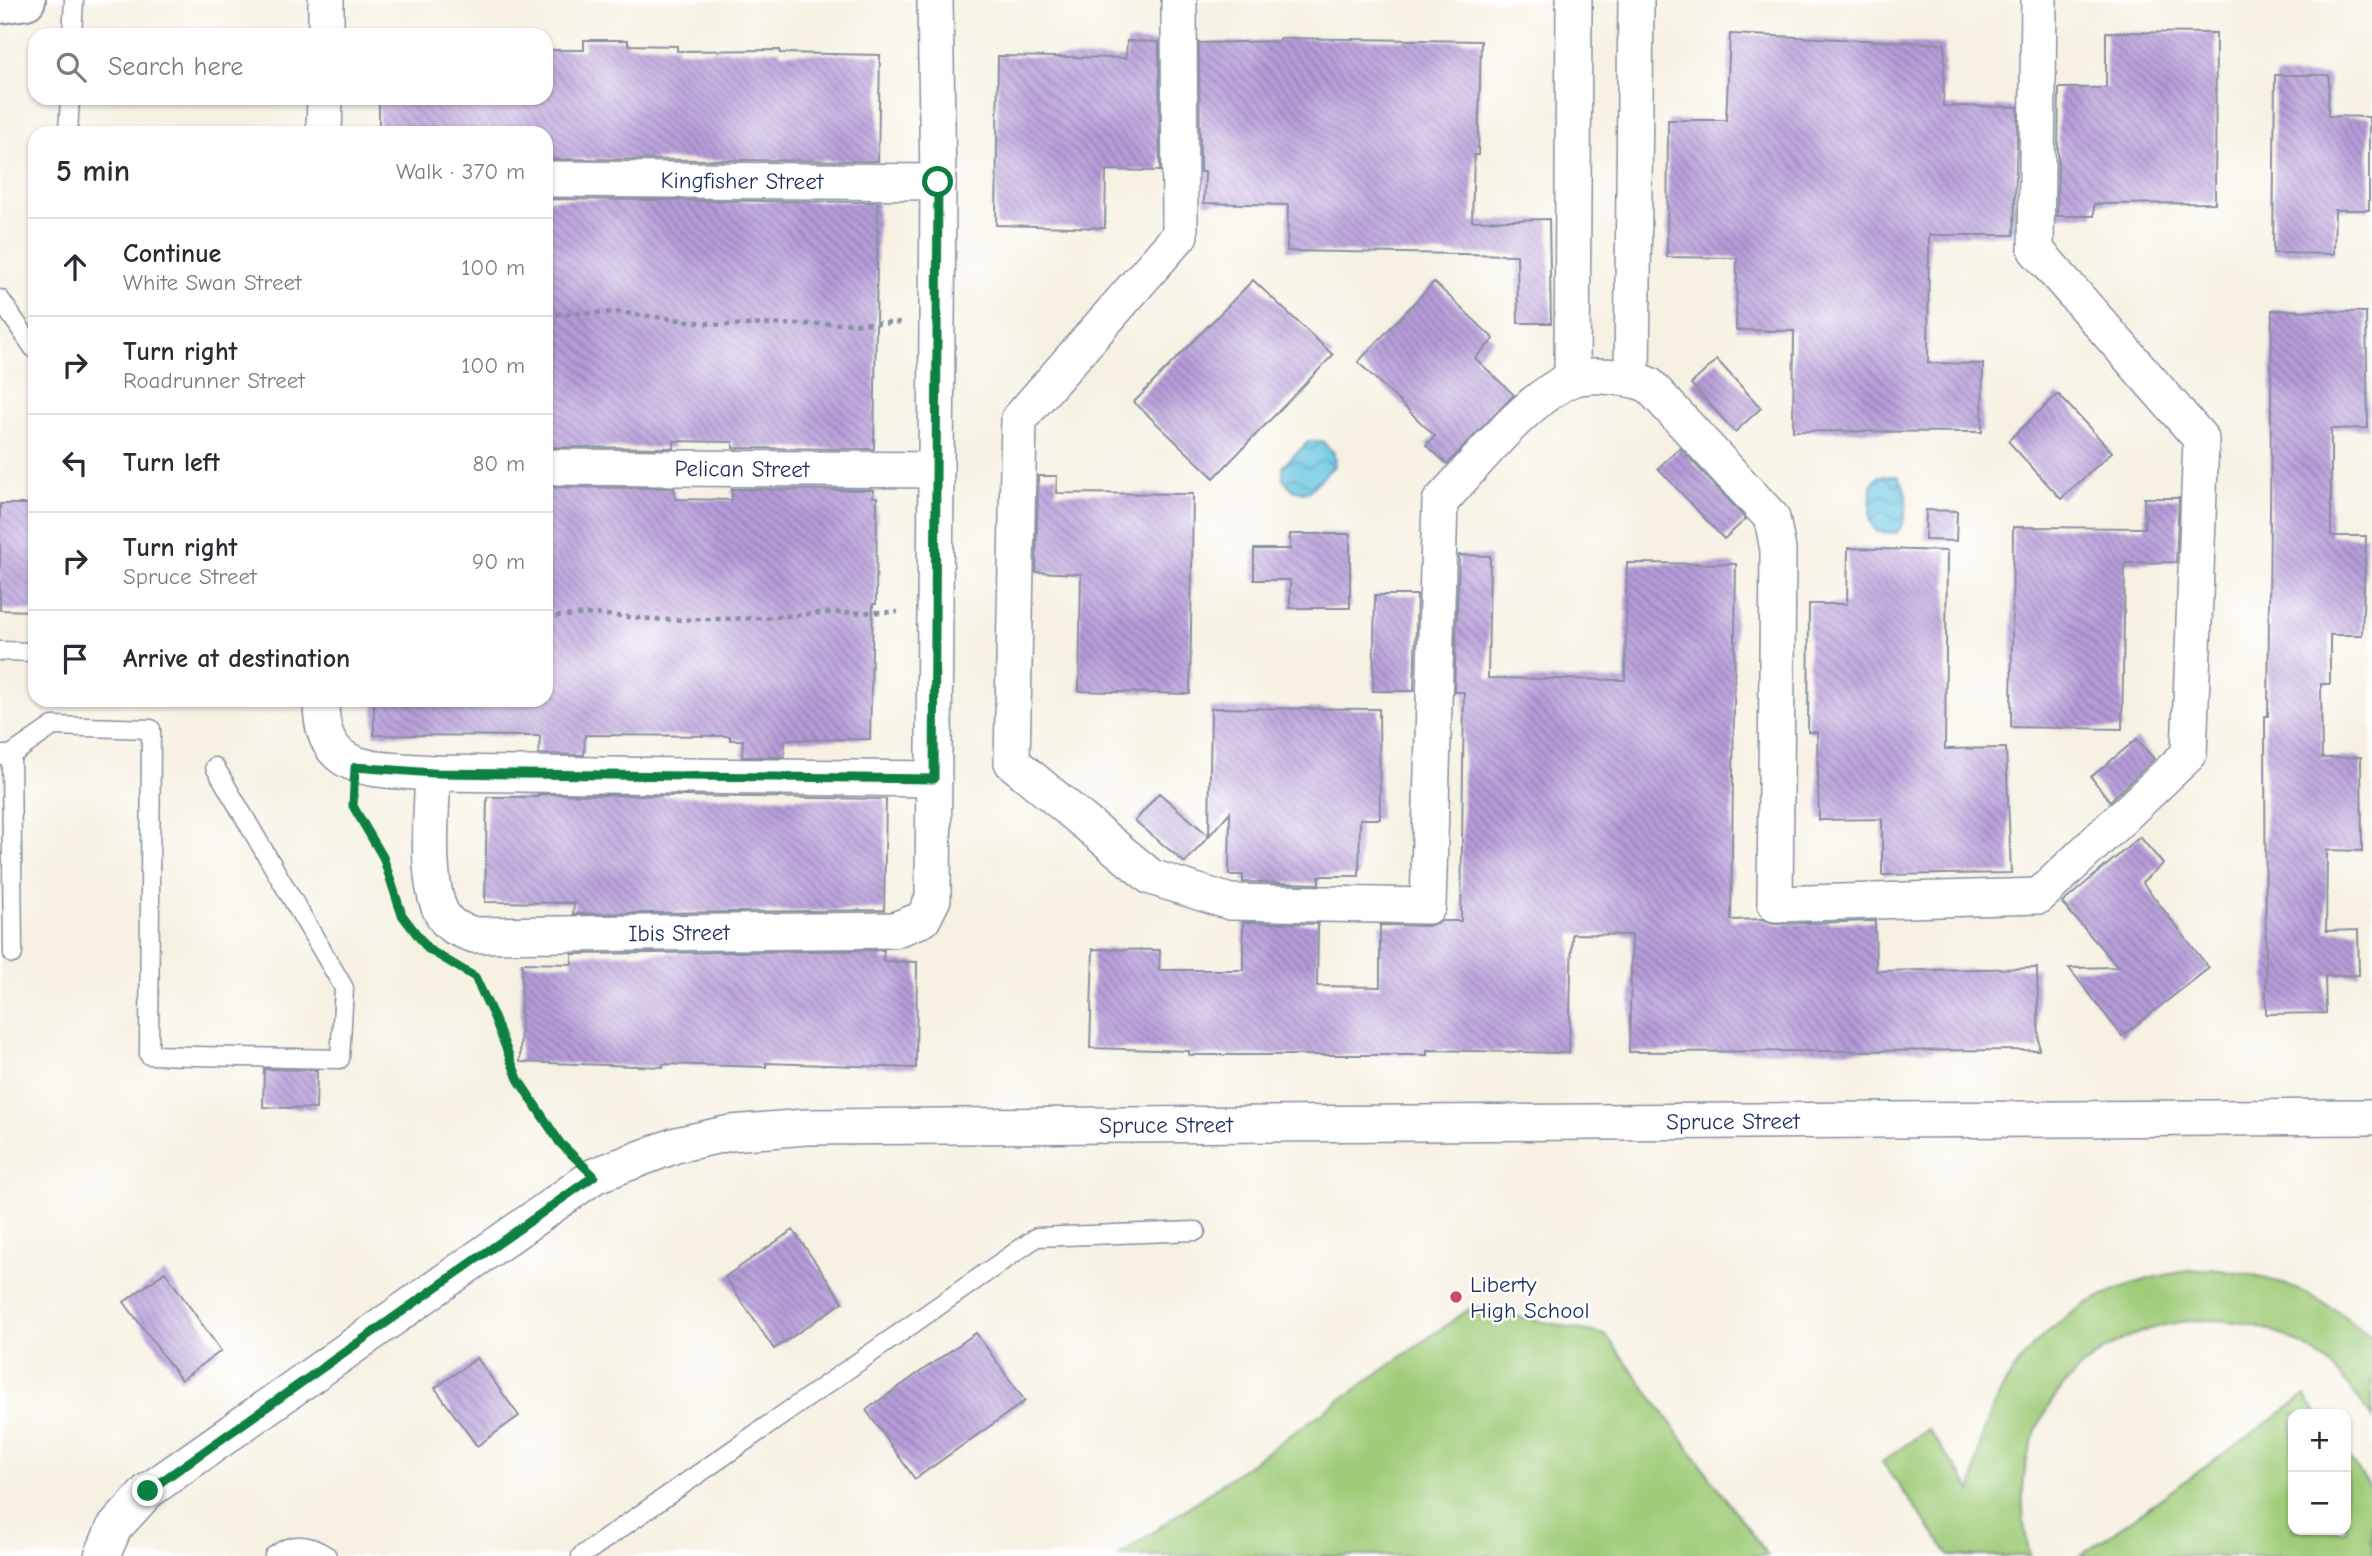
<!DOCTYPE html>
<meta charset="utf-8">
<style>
:root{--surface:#fff;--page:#f7f7f7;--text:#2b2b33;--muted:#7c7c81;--line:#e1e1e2}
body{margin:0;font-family:"Comic Neue",sans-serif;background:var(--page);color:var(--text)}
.controls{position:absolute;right:21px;bottom:21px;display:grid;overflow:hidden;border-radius:14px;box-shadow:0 2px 5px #0004}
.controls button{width:63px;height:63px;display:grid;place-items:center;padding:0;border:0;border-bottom:2px solid var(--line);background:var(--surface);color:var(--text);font:35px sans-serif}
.stop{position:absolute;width:21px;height:21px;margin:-16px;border:5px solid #0b8043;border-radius:50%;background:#fff}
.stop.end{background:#0b8043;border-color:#fff;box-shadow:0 2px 7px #0008}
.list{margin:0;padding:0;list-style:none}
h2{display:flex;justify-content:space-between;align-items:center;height:91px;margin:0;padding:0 28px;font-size:30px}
h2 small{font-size:23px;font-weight:400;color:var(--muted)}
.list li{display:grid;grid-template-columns:46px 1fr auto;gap:21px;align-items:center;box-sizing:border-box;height:98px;padding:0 28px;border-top:2px solid var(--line)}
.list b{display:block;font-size:26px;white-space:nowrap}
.list p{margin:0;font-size:23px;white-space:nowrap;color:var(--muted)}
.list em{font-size:23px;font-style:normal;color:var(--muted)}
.icon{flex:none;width:38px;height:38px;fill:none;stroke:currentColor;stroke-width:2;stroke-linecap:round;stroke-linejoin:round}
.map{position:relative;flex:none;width:2372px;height:1556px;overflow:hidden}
.search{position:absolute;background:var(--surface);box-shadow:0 2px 5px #0004;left:28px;top:28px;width:525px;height:77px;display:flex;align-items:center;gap:18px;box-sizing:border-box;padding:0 24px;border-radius:21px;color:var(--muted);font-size:26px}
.panel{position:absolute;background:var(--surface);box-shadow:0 2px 5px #0004;left:28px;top:126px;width:525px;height:581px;border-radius:21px}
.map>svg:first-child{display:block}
.pitch{fill:#a0cc79;stroke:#5e7e6c;stroke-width:2}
.water{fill:url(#water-waves);stroke:#3e789e;stroke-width:2}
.building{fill:url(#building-back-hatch)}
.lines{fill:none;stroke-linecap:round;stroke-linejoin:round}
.service-casing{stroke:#8890a0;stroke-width:21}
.minor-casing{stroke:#8890a0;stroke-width:38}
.tertiary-casing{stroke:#8890a0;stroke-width:42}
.path{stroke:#8890a0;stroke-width:4.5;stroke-dasharray:5 5;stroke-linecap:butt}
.service{stroke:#fff;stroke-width:18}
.minor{stroke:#fff;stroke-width:35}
.tertiary{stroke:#fff;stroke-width:38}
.route{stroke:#0b8043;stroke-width:9}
.poi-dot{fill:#d1495b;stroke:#fff;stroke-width:2.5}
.labels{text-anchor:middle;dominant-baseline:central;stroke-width:5;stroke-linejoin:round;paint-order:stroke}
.street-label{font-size:23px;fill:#1b2f5e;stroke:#fff}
.poi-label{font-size:23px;fill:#1b2f5e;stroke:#fff;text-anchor:start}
</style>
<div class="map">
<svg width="2372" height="1556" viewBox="0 0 2372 1556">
<defs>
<pattern id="water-waves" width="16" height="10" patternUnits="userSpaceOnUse" patternTransform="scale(1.75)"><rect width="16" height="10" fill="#61c2df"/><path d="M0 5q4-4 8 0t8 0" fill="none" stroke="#4f9eb8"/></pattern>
<pattern id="building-back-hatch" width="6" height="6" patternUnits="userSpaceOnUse" patternTransform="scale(1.75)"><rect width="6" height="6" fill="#b59bd8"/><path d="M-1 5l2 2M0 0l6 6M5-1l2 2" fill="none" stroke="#927fb2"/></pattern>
</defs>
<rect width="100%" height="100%" fill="#fff"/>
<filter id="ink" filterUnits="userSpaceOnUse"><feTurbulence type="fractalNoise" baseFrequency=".0143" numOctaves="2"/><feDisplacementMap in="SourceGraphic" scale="14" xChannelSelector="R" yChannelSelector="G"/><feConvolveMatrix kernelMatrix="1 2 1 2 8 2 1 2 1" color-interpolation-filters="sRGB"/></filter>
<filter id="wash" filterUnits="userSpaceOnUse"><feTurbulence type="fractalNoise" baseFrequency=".00686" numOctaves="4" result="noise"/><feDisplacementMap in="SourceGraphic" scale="28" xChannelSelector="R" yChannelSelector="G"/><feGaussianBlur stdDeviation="1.57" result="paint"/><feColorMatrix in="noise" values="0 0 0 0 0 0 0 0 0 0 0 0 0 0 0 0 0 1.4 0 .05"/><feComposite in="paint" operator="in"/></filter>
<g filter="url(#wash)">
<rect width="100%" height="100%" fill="#f6f1e2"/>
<g class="pitch">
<path d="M 2208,1269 C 2276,1275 2320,1293 2372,1338 L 2372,1418 C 2356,1395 2339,1371 2316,1354 C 2217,1283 2068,1328 2031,1445 C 2019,1482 2021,1519 2030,1556 L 1950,1556 L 1882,1462 L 1928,1429 L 1972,1491 C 1976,1470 1977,1448 1985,1428 C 2020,1327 2105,1277 2208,1269 Z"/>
<path d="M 1472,1307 L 1606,1335 L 1768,1556 L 1119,1556 Z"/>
<path d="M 2305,1396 L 2318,1414 L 2293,1414 L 2293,1530 L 2346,1530 L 2346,1453 L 2372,1490 L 2372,1556 L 2080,1556 Z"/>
</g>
<g class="water">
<path d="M 1309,441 L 1322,441 L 1334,453 L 1335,465 L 1308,492 L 1295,491 L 1283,480 L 1283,466 Z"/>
<path d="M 1879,476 L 1898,476 C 1910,492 1909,517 1897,533 L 1877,532 L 1870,522 L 1871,485 Z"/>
</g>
<g id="blocks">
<g class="building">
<path d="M 2106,32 L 2216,33 L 2215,203 L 2094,204 L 2094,216 L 2057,216 L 2059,88 L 2106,88 Z"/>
<path d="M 1730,34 L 1945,44 L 1943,106 L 2018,107 L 2014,235 L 1929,235 L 1928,363 L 1983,364 L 1982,432 L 1793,431 L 1794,331 L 1736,330 L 1737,258 L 1667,257 L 1668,120 L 1726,120 Z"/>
<path d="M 1280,38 L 1481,41 L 1478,155 L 1474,155 L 1472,221 L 1549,219 L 1551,323 L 1518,323 L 1517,255 L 1287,251 L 1288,205 L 1204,203 L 1205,172 L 1200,172 L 1199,43 L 1280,41 Z"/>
<path d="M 584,40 L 628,40 L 628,45 L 677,46 L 677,51 L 780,50 L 780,53 L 880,55 L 878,161 L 546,159 L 546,133 L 379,133 L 379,98 L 546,98 L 546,50 L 584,50 Z"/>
<path d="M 1127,41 L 1159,42 L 1160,171 L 1106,170 L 1105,228 L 996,225 L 998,56 L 1126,58 Z"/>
<path d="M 2275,75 L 2329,75 L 2328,116 L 2369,117 L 2369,210 L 2335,210 L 2334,254 L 2273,253 Z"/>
<path d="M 546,199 L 878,202 L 874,449 L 733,448 L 733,442 L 674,441 L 674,448 L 546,447 Z"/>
<path d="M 1253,280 L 1333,355 L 1214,478 L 1134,402 Z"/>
<path d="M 1434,282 L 1494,339 L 1475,358 L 1514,395 L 1447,464 L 1426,445 L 1435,436 L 1358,362 Z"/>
<path d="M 2272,310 L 2366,312 L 2368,428 L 2331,429 L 2331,536 L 2366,536 L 2362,635 L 2330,635 L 2330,684 L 2321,684 L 2322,758 L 2361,757 L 2362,851 L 2327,850 L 2326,931 L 2358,930 L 2359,975 L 2325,976 L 2326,1013 L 2266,1014 L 2265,716 L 2268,716 Z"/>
<path d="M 1717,360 L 1761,408 L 1735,432 L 1691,384 Z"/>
<path d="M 2058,394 L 2112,452 L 2061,499 L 2008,441 Z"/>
<path d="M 1680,448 L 1746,519 L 1724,539 L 1658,468 Z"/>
<path d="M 1038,476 L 1057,476 L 1056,493 L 1193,494 L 1190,694 L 1079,691 L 1081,574 L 1036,572 Z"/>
<path d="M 546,487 L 674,488 L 675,499 L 732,500 L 732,489 L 873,490 L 873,497 L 877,497 L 876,604 L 873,604 L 870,739 L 785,740 L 784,757 L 742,757 L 743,740 L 730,740 L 730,736 L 585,735 L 584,755 L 539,754 L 540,736 L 374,735 L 374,700 L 546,700 Z"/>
<path d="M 2144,498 L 2179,498 L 2176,562 L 2125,563 L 2122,729 L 2011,727 L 2013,527 L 2145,528 Z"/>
<path d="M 0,504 L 35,504 L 35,611 L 0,610 Z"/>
<path d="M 1926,510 L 1957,511 L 1956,541 L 1925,540 Z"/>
<path d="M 1290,534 L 1350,534 L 1350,608 L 1290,608 L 1290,580 L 1254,580 L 1254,549 L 1290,549 Z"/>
<path d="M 1848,548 L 1947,551 L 1945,749 L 2006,748 L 2011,873 L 1882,875 L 1882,819 L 1819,820 L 1817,732 L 1808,732 L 1809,604 L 1847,604 Z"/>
<path d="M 1459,555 L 1490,556 L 1488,678 L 1625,680 L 1627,563 L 1736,564 L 1731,920 L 1762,919 L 1776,924 L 1875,921 L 1876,971 L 2037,968 L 2039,1050 L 1629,1052 L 1632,935 L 1572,934 L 1569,1053 L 1427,1050 L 1427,1055 L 1189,1055 L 1189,1051 L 1090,1048 L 1093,949 L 1160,950 L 1159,970 L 1243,970 L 1243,922 L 1318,924 L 1317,986 L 1380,987 L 1380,925 L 1428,926 L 1441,921 L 1461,921 L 1464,692 L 1454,692 Z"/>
<path d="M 1375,595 L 1417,595 L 1414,691 L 1373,691 Z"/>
<path d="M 1211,708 L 1379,709 L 1380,819 L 1360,819 L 1359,876 L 1319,876 L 1319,884 L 1243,882 L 1243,875 L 1229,875 L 1230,812 L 1185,863 L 1135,821 L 1159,793 L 1209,836 Z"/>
<path d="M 2137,739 L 2154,759 L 2110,801 L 2091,777 Z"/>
<path d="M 538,794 L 886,799 L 884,910 L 573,914 L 574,903 L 485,902 L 487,797 L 538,797 Z"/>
<path d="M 2140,837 L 2163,864 L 2142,882 L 2209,968 L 2122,1036 L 2069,968 L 2118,967 L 2062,903 Z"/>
<path d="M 884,950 L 883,961 L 917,962 L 916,1068 L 766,1063 L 766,1067 L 663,1064 L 663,1067 L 520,1062 L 522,963 L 572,964 L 572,954 Z"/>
<path d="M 264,1069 L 317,1070 L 316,1109 L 263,1107 Z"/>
<path d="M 793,1230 L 843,1302 L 774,1349 L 725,1277 Z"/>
<path d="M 165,1272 L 221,1351 L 181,1380 L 124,1302 Z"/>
<path d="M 976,1333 L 1025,1401 L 915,1479 L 866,1410 Z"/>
<path d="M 477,1358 L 519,1416 L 477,1446 L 435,1388 Z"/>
</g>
</g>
</g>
<g filter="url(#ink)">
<use href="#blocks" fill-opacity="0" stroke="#8890a0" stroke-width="2"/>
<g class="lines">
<defs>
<g id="service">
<path d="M 72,35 L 74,0"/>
<path d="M 68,133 L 70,98"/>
<path d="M 0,299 L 35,350"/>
<path d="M 0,651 L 35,652"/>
<path d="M 0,755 L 11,755 L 53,726 L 151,729 L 149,1055 L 340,1059 L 344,988 L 215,767"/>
<path d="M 11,755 L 13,954"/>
<path d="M 274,1556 C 293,1542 308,1543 327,1556"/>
<path d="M 581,1556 L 1037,1237 L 1196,1231"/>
</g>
<g id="minor">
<path d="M 1179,0 L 1180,235 L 1019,419 L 1012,762 L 1151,877 L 1230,902 L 1428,906 L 1440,502 C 1474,466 1525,400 1570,380 C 1588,372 1632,377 1649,385 L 1772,518 L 1778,550 L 1775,904 L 2039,896 L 2189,754 L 2201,439 L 2036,250 L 2039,0"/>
<path d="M 326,35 L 326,0"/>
<path d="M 324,133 L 325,98"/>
<path id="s1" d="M 546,179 L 938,182"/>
<path d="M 1632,377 L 1636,0"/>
<path d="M 1572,379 L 1574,0"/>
<path id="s2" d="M 546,467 L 936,470"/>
<path d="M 321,700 C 320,777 374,768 433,773 L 934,779"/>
<path id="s3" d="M 433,773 C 432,809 422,898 449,923 C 455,929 467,932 474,935 L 894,930 L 923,919 L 933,899 L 938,182 L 935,0"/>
<path id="s4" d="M 102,1556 L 114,1528 L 148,1491 L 594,1176 L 676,1145 L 730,1133 L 806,1127 L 2372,1117"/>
</g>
<path id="tertiary" d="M 0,4 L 26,0"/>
</defs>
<use href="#service" class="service-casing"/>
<use href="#minor" class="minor-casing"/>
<use href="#tertiary" class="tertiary-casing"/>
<g class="path">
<path d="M 546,315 L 617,312 L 721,325 L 901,323"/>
<path d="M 546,617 L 593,614 L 663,620 L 766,618 L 818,613 L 898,612"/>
<path d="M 353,799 L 353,806 L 383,857 L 394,889"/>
<path d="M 468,974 L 475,977 C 503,1035 520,1104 568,1150"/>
</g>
<use href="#service" class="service"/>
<use href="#minor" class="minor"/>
<use href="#tertiary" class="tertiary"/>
</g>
</g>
<g class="lines" filter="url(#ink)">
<path class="route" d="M 148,1491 L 594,1176 L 560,1143 L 518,1079 L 494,1017 L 475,977 L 428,949 L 402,915 L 383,857 L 353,806 L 355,767 L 433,773 L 934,779 L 938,182"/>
</g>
<circle class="poi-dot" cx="1456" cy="1297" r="7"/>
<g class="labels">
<g class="street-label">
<text stroke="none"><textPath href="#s1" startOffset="196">Kingfisher Street</textPath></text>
<text stroke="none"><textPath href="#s2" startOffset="196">Pelican Street</textPath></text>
<text stroke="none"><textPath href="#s3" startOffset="387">Ibis Street</textPath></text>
<text stroke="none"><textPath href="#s4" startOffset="1773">Spruce Street</textPath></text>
<text stroke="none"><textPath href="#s4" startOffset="1206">Spruce Street</textPath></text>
</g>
<g class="poi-label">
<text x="1470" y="1284">Liberty<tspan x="1470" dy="26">High School</tspan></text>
</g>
</g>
</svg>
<div class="controls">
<button>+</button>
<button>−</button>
</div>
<div class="stop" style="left:938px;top:182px"></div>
<div class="stop end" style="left:148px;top:1491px"></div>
<div class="search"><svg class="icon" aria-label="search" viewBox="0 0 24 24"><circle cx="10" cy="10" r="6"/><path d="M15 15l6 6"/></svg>Search here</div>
<section class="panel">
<h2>5 min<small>Walk · 370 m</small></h2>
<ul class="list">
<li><svg class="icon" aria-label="ahead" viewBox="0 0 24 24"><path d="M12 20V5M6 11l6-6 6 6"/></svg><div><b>Continue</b><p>White Swan Street</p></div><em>100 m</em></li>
<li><svg class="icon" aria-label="right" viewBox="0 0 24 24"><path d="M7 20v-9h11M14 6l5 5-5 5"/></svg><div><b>Turn right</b><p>Roadrunner Street</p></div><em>100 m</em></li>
<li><svg class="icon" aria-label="left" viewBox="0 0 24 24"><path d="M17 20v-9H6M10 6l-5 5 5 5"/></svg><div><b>Turn left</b></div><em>80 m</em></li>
<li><svg class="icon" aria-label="right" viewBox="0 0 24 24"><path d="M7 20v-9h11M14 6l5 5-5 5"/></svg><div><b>Turn right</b><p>Spruce Street</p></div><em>90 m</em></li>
<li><svg class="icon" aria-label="arrive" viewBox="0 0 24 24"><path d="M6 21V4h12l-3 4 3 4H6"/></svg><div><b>Arrive at destination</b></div></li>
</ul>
</section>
</div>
